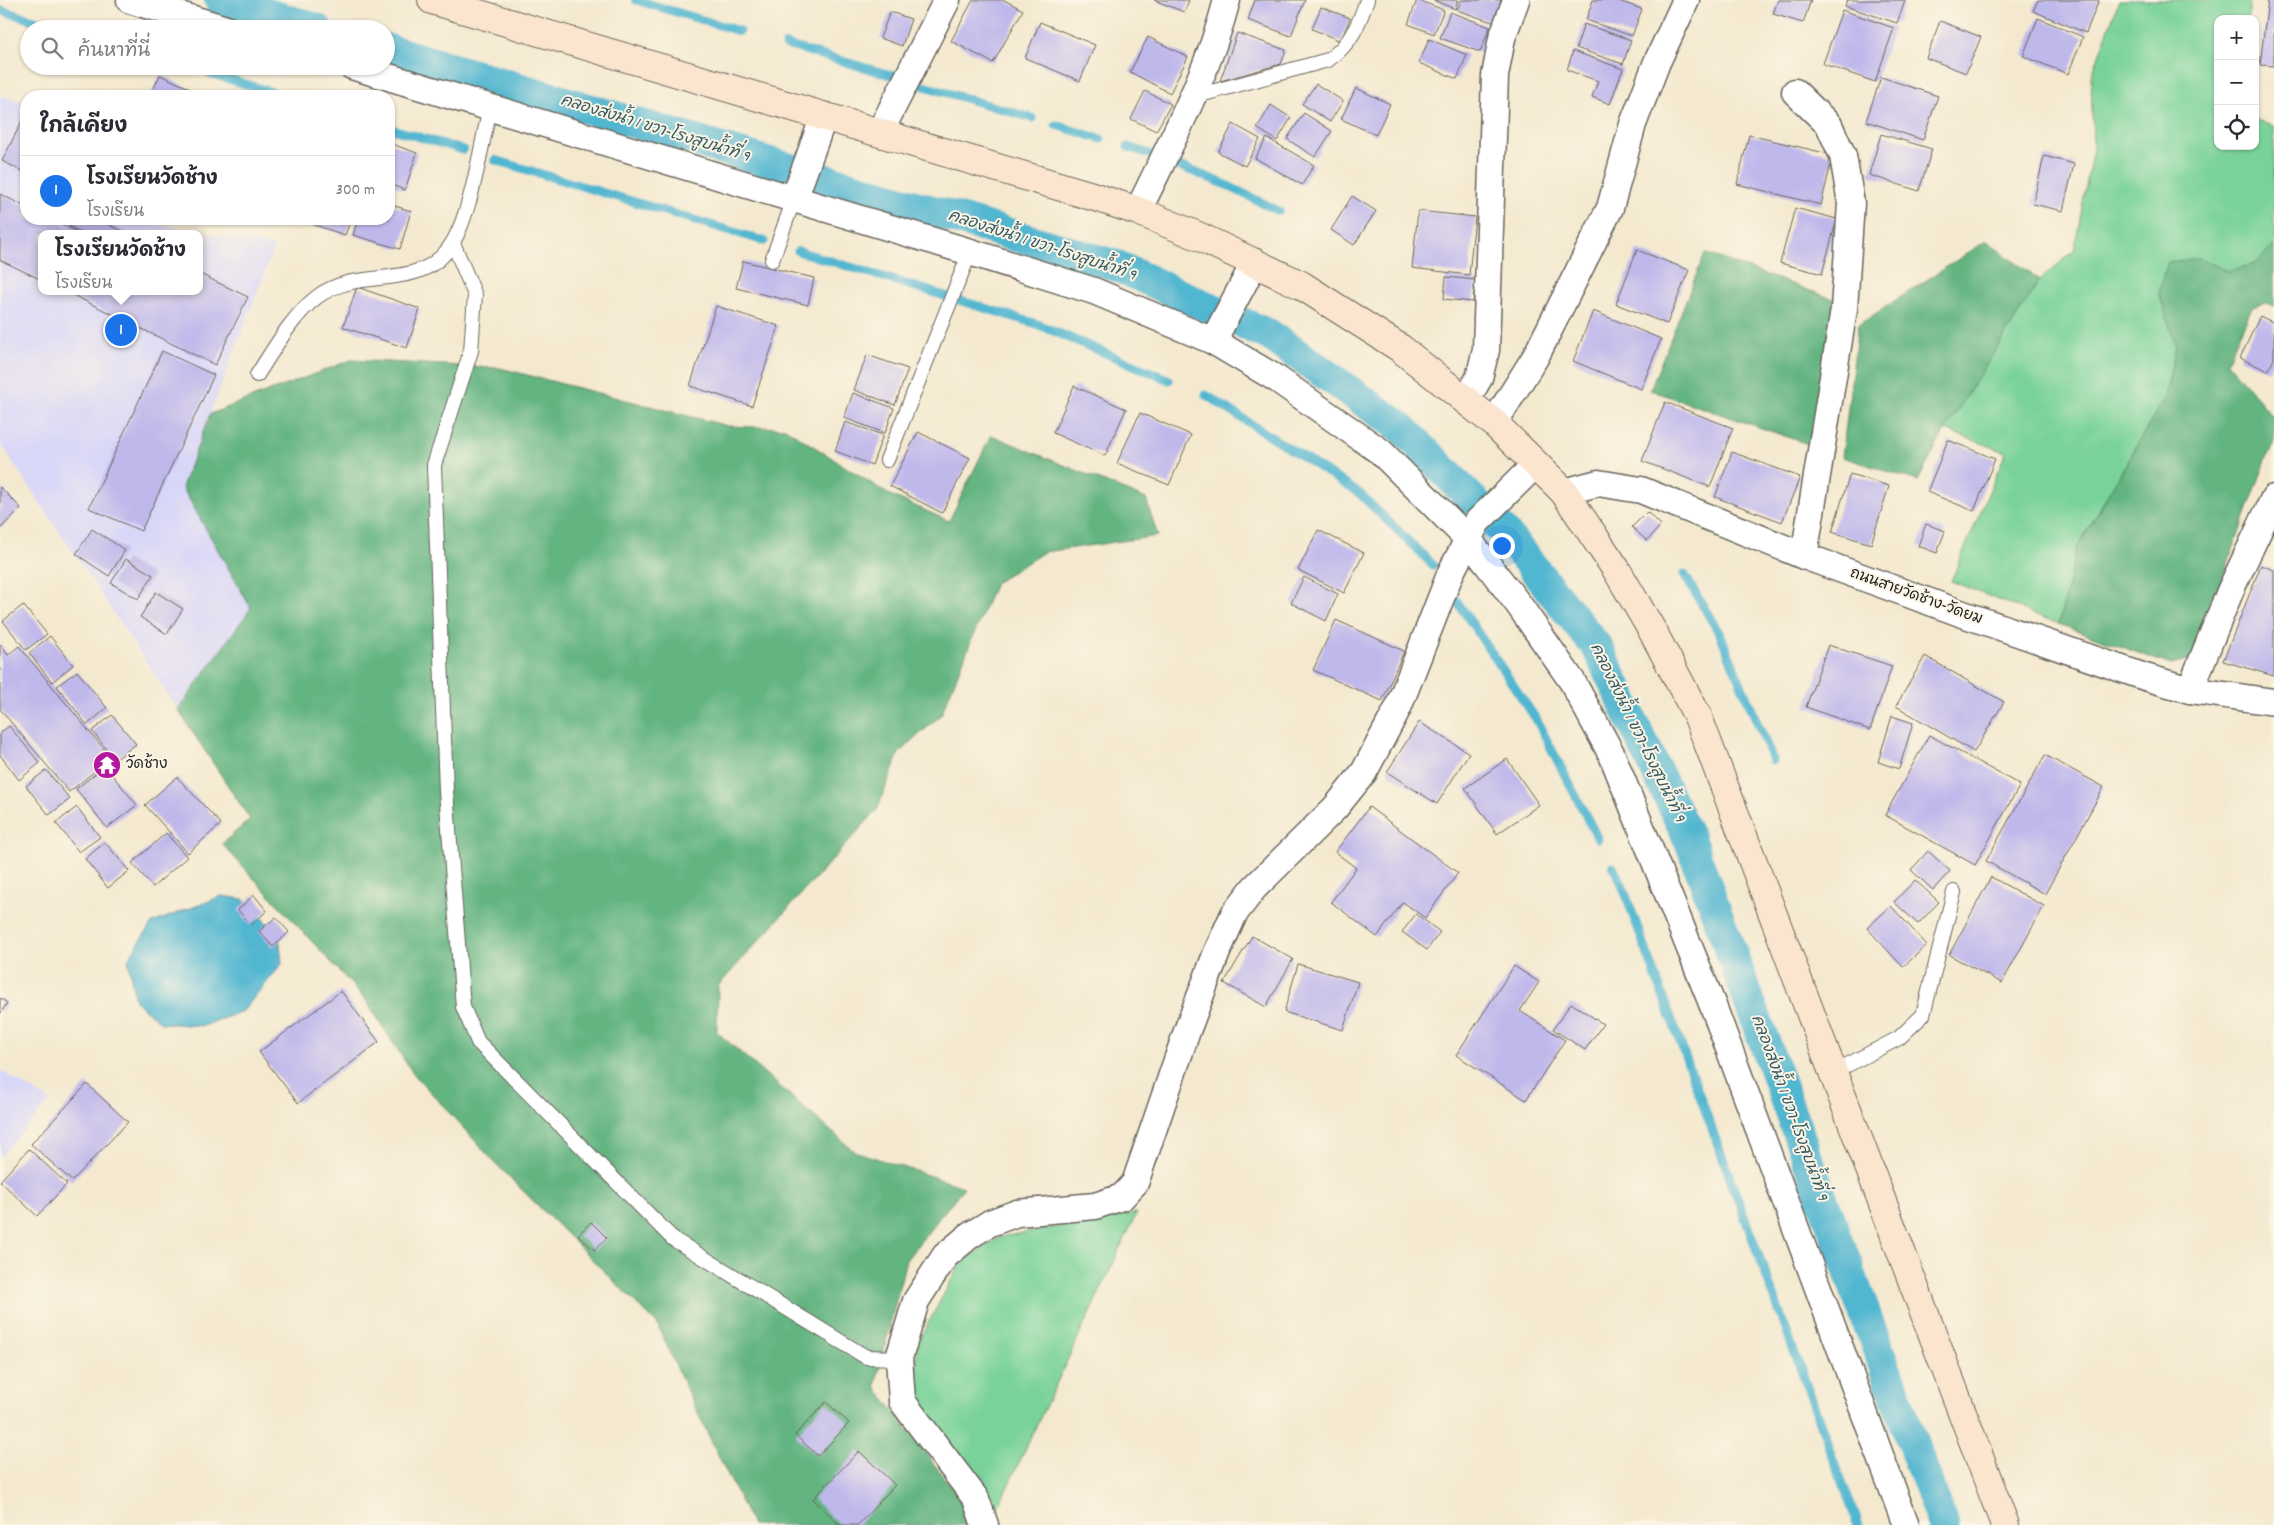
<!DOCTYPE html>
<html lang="th">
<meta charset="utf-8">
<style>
:root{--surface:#fff;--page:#f7f7f7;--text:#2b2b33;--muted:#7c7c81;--line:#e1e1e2;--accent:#1a73e8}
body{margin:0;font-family:Dekko,"Playpen Sans Thai",sans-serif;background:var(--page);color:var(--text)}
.controls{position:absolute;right:15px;top:15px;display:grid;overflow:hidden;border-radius:10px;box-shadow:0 1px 4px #0004}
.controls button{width:45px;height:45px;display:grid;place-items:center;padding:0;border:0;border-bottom:1px solid var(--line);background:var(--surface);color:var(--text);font:25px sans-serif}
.you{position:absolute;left:1501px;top:545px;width:18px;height:18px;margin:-12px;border:4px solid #fff;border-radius:50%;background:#1a73e8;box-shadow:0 0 0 8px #1a73e833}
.badge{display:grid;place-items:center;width:32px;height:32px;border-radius:50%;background:var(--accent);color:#fff;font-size:16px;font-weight:700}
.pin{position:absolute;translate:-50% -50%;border:2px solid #fff;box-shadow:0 1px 5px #0006}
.popup{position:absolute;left:38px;top:230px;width:165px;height:65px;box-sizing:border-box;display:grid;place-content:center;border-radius:10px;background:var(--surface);filter:drop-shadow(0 1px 4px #0005);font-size:16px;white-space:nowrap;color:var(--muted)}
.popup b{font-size:19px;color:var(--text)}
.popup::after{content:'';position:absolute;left:50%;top:100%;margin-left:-10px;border:10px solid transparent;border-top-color:var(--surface)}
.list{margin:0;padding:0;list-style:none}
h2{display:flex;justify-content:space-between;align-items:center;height:65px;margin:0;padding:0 20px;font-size:21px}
h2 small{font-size:16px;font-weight:400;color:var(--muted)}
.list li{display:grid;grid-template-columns:32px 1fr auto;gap:15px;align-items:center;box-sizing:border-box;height:70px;padding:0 20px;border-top:1px solid var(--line)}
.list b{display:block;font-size:19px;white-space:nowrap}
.list p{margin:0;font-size:16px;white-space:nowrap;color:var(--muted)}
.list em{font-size:16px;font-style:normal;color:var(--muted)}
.icon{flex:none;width:28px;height:28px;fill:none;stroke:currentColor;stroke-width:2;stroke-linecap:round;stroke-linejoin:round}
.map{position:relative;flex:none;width:2274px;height:1525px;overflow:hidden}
.search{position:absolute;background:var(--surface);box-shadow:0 1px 4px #0004;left:20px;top:20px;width:375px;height:55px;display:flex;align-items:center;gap:12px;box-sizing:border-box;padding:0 18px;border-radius:28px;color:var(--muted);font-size:19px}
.panel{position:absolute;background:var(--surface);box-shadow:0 1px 4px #0004;left:20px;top:90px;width:375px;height:135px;border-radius:20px}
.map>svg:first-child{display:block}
.built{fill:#d9d7f8;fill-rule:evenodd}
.green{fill:#78d299;stroke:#4a775a}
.forest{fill:#62b481;stroke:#3f684e}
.water{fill:#51b6d0;stroke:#366976}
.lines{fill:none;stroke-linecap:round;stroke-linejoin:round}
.stream{stroke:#51b6d0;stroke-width:9}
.canal{stroke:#51b6d0;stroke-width:32}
.building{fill:#bfb8eb}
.lane-casing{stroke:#68645b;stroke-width:16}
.street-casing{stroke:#68645b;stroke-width:29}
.secondary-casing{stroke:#68645b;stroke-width:30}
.lane{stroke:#fff;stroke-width:14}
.street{stroke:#fff;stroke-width:26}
.secondary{stroke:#fbe5cf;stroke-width:28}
.labels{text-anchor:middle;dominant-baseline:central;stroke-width:4;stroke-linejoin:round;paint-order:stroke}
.street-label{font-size:15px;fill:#1c1c1c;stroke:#fcf5e5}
.poi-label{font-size:15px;fill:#1c1c1c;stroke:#fcf5e5;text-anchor:start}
.water-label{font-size:16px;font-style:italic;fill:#315a64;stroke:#fcf5e5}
</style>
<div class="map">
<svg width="2274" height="1525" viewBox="0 0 2274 1525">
<rect width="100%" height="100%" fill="#fcf5e5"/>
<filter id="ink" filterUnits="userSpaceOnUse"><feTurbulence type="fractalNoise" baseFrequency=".02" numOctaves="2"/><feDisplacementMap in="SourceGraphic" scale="10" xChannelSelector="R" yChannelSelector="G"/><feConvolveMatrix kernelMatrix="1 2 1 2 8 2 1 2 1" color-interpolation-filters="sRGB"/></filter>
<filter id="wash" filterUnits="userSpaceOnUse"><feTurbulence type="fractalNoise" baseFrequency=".0096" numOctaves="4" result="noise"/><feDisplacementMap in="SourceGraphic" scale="20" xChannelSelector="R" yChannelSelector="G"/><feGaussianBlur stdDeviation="1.12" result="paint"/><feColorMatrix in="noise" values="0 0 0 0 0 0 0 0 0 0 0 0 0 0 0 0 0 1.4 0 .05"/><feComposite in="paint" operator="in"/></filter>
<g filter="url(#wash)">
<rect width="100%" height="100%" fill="#f4e9cf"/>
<g class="built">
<path d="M 0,96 L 26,102 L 26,186 L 21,197 L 26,199 L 26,219 L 131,219 L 275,246 L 182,487 L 251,608 L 178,710 L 0,443 ZM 42,234 L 200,234 L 200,291 L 42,291 Z"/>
<path d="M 0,1070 L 50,1101 L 0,1157 Z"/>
</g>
<g class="green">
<path d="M 2119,0 L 2250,0 L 2248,19 L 2218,19 L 2218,146 L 2255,146 L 2255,119 L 2274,127 L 2274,245 L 2255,264 L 2228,271 L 2199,258 L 2159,293 L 2176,346 L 2165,397 L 2077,548 L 2059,624 L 1951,581 L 2006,452 L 1945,430 L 2040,280 L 2074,251 L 2093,148 L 2091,77 Z"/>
<path d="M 1137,1213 L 998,1507 L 916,1399 L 917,1344 L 960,1264 L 1000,1237 Z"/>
</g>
<g class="forest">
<path d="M 1986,241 L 2040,280 L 1945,430 L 1918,481 L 1842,457 L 1858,325 Z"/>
<path d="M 2274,245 L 2274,306 L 2267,303 L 2252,307 L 2227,362 L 2274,418 L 2274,445 L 2268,455 L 2192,660 L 2171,665 L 2059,624 L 2077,548 L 2165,397 L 2176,347 L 2159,292 L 2168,262 L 2199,258 L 2228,271 L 2255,264 Z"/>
<path d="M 1705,253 L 1836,300 L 1814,446 L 1650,390 Z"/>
<path d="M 351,360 L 500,368 L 728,426 L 785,428 L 888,494 L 949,521 L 991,435 L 1146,499 L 1158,536 L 1044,552 L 995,583 L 941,715 L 899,753 L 877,810 L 718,986 L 717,1032 L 854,1151 L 964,1187 L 906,1260 L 875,1386 L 968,1509 L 971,1525 L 752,1525 L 690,1397 L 657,1324 L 498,1166 L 412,1072 L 365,999 L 222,844 L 250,819 L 178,710 L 251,608 L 182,487 L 210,414 Z"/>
</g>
<path class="water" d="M 222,896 L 243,899 L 279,935 L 282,964 L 243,1011 L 203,1026 L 161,1023 L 135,1001 L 128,959 L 152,923 Z"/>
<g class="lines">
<g class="stream">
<path d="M 636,0 L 739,31"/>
<path d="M 0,10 L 63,29"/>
<path d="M 786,45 L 894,76"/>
<path d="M 186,66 L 189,67"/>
<path d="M 209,73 L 285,96"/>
<path d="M 924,86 L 1032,118"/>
<path d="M 1056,125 L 1101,139"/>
<path d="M 389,128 L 463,150"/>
<path d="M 1128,147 L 1153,155"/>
<path d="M 495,160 L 764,241"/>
<path d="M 1177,165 L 1222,183 L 1279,211"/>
<path d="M 798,251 L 1037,324 L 1169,380"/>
<path d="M 1206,395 L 1359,493 L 1433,565"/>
<path d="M 1684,574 L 1721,636 L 1773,760"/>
<path d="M 1456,600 L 1536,719 L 1598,839"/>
<path d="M 1613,867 L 1621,882 L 1858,1525"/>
</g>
<g class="canal">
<path d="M 220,0 L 317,29"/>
<path d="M 386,49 L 1117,266 L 1271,336 L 1402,428 L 1505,533 L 1597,647 L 1690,841 L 1943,1525"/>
</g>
</g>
<g id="blocks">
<g class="building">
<path d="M 973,0 L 1004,0 L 1023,10 L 993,63 L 951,41 Z"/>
<path d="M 1154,0 L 1189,0 L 1184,12 Z"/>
<path d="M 1255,0 L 1305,0 L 1291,36 L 1248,20 Z"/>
<path d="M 1417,0 L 1444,10 L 1434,34 L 1408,24 Z"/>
<path d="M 1433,0 L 1458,0 L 1455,9 Z"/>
<path d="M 1461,0 L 1503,0 L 1495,23 L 1457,10 Z"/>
<path d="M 1593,0 L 1616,0 L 1642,9 L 1632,36 L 1586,20 Z"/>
<path d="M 1778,0 L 1811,0 L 1803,23 L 1773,14 Z"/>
<path d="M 1847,0 L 1903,0 L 1905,1 L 1897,23 L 1845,6 Z"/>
<path d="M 2038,0 L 2099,0 L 2086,33 L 2033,11 Z"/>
<path d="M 2268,0 L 2274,0 L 2274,66 L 2260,65 Z"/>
<path d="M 1321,7 L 1350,18 L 1341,41 L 1312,29 Z"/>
<path d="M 1842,10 L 1894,28 L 1875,82 L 1823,64 Z"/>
<path d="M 890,12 L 911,19 L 902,46 L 880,38 Z"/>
<path d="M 1450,12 L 1490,27 L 1480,52 L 1440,38 Z"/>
<path d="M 2038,18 L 2083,37 L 2068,74 L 2023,56 Z"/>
<path d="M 1940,21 L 1981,37 L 1966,73 L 1926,58 Z"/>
<path d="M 1040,22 L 1095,45 L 1080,81 L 1025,58 Z"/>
<path d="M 1584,24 L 1631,40 L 1623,64 L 1576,48 Z"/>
<path d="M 1237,33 L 1286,50 L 1281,64 L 1220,81 Z"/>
<path d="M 1148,37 L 1188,57 L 1170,93 L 1130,72 Z"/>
<path d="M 1429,39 L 1467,55 L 1457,79 L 1419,63 Z"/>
<path d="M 1573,51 L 1623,69 L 1610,104 L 1592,97 L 1598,81 L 1567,70 Z"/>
<path d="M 160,75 L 189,88 L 185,96 L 150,96 Z"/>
<path d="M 1881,77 L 1938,96 L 1923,140 L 1866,121 Z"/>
<path d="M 1316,84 L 1343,101 L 1330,122 L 1302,104 Z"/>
<path d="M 1356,88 L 1390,104 L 1376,135 L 1341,119 Z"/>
<path d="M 1145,91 L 1171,104 L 1156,131 L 1131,119 Z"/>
<path d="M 1271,105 L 1291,118 L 1277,141 L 1257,128 Z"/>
<path d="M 26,113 L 26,173 L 2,161 Z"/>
<path d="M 1304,113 L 1332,131 L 1315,157 L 1287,139 Z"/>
<path d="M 1233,124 L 1260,139 L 1245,166 L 1218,152 Z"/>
<path d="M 1881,134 L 1932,149 L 1919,191 L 1869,175 Z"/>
<path d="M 1749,135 L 1833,155 L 1821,205 L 1737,184 Z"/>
<path d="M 1267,138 L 1314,165 L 1302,185 L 1255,158 Z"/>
<path d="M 389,143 L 417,153 L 405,190 L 389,184 Z"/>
<path d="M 2044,156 L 2074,164 L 2063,211 L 2033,204 Z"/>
<path d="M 0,194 L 26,207 L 26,219 L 51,219 L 81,234 L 42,234 L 42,280 L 0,260 Z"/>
<path d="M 1352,196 L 1376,211 L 1354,245 L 1331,230 Z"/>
<path d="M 389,204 L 411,211 L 400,249 L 353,235 L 358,219 L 389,219 Z"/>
<path d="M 1795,208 L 1837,219 L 1822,274 L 1780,263 Z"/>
<path d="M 1418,211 L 1475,217 L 1469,275 L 1412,268 Z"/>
<path d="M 72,219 L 97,219 L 128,234 L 84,234 L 69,226 Z"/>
<path d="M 296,219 L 351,219 L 345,235 Z"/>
<path d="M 1637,250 L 1689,270 L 1667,324 L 1616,304 Z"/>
<path d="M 743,261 L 814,278 L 808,305 L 736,288 Z"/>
<path d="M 200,274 L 248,297 L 215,365 L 65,291 L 200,291 Z"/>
<path d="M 1446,277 L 1476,280 L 1473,302 L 1444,299 Z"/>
<path d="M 357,287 L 420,309 L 407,348 L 343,327 Z"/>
<path d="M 716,306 L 779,326 L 752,406 L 690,386 Z"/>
<path d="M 1593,311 L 1661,339 L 1641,389 L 1573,361 Z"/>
<path d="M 2260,316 L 2274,323 L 2274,359 L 2268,371 L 2240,358 Z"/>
<path d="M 162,351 L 214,375 L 141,531 L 89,508 Z"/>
<path d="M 867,355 L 908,369 L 895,405 L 854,390 Z"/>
<path d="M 1074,386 L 1126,409 L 1105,456 L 1053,433 Z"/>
<path d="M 853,393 L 894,408 L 885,433 L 844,418 Z"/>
<path d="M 1665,402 L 1733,428 L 1710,487 L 1642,461 Z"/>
<path d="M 1140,413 L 1191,435 L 1169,485 L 1117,463 Z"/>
<path d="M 845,422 L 883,435 L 872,465 L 835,451 Z"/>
<path d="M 918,432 L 970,458 L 942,513 L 890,486 Z"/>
<path d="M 1948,440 L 1995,459 L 1974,511 L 1927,492 Z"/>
<path d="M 1732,452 L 1800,477 L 1782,522 L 1715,497 Z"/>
<path d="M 1850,474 L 1889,486 L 1871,544 L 1832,532 Z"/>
<path d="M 0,487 L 21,508 L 0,529 Z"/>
<path d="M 1647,512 L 1661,525 L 1647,541 L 1632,527 Z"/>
<path d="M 1926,524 L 1945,531 L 1937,553 L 1918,546 Z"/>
<path d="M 92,529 L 125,550 L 109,576 L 76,554 Z"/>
<path d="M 1318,530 L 1364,553 L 1344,593 L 1298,570 Z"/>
<path d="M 126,559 L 153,575 L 138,599 L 111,583 Z"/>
<path d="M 2261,565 L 2274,570 L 2274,676 L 2223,661 Z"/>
<path d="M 1304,577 L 1338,594 L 1326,621 L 1291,603 Z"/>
<path d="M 156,592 L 183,609 L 167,634 L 140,617 Z"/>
<path d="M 23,605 L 47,634 L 26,650 L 3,621 Z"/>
<path d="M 1336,620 L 1404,651 L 1382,701 L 1313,670 Z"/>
<path d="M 50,636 L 73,665 L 52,682 L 29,653 Z"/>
<path d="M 0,644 L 8,655 L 19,646 L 111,758 L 69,792 L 0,709 Z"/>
<path d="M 1828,645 L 1892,666 L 1870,730 L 1806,707 Z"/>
<path d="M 1925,656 L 2004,702 L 1974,752 L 1896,706 Z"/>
<path d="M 77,671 L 107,708 L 87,725 L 57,686 Z"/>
<path d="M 112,715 L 136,744 L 115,760 L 92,731 Z"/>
<path d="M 1892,716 L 1913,723 L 1899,769 L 1878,762 Z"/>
<path d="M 1419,722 L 1469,753 L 1437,804 L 1387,772 Z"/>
<path d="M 9,726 L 40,763 L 19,780 L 0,755 L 0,733 Z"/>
<path d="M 1929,735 L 2020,785 L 1975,865 L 1885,815 Z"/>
<path d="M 2045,755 L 2104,787 L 2045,894 L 1986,861 Z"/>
<path d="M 1507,759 L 1539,805 L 1497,834 L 1465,788 Z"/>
<path d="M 105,766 L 137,805 L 107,828 L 76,789 Z"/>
<path d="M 46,770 L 70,799 L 49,815 L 26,786 Z"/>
<path d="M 177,777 L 221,824 L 188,853 L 145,805 Z"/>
<path d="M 77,807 L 100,837 L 79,852 L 56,823 Z"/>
<path d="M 1369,807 L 1458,873 L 1425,918 L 1403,902 L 1377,937 L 1331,902 L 1356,868 L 1335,852 Z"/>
<path d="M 166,833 L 187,857 L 153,887 L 132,863 Z"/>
<path d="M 105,842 L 129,871 L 108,888 L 85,859 Z"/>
<path d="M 1928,851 L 1950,871 L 1933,890 L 1911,870 Z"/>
<path d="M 1991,877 L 2044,906 L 2002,983 L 1949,955 Z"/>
<path d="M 1915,880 L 1939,902 L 1918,924 L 1894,902 Z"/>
<path d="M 254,895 L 267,911 L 251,925 L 238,910 Z"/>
<path d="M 1891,906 L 1927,945 L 1903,967 L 1867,928 Z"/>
<path d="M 1416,914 L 1440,932 L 1427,950 L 1402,932 Z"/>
<path d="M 276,917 L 289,932 L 273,947 L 259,931 Z"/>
<path d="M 1252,936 L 1293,959 L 1266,1007 L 1224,983 Z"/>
<path d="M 1298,964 L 1358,982 L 1343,1030 L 1284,1012 Z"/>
<path d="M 1514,966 L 1539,982 L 1520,1011 L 1565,1040 L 1526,1100 L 1456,1055 Z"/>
<path d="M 341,991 L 379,1042 L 298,1103 L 259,1052 Z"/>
<path d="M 0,998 L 7,1003 L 0,1014 Z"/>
<path d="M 1571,1003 L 1603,1024 L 1585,1050 L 1553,1029 Z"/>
<path d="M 87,1084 L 128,1122 L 72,1181 L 31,1144 Z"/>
<path d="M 29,1149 L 67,1184 L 37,1216 L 0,1181 Z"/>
<path d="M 591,1222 L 607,1238 L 594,1250 L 578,1235 Z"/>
<path d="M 826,1402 L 849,1423 L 818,1456 L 795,1435 Z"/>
<path d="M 859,1451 L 895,1485 L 858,1525 L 840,1525 L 813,1499 Z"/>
</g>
</g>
</g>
<g filter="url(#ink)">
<use href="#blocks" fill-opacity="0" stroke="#68645b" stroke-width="1"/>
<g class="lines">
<defs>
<g id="lane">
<path d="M 1193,97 L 1328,60 C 1351,44 1358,26 1367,0"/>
<path d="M 453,243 L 475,295 L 471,351 L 434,465 L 446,791 L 463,1007 L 478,1042 L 673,1239 L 866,1357 L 899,1358"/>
<path d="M 772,260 L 794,199"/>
<path d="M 257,375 C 274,349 292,316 317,297 C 360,264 422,295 453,242 C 472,210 481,145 490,108"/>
<path d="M 887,460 L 970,252"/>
<path d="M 1834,1072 L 1899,1038 L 1923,1015 L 1954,892"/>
</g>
<g id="street">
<path d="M 130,0 L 226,29"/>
<path d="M 352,66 L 970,252 L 1094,291 L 1213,341 L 1277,379 L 1381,452 L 1468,539 L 1519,605 L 1572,681 L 1612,755 L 1715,1011 L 1906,1525"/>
<path d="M 1795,92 L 1829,125 L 1843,156 L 1851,203 L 1844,309 L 1804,556"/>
<path d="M 880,132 L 947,0"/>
<path d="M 794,199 L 824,116"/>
<path d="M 1138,211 C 1171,142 1208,74 1227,0"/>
<path d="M 1213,341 L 1255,262"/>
<path d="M 1466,401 L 1479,378 L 1486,350 L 1495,76 L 1502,38 L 1516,0"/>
<path d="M 1494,423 L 1536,356 L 1610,208 L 1633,124 L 1657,62 L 1686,0"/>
<path d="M 1564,492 L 1598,483 L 1641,490 L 1804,556 L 1960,613 L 2145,677 L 2190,690 L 2274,702"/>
<path d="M 2190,690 L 2231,589 L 2274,498"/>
<path d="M 985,1525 L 976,1499 L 902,1401 L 899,1358 L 916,1301 L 945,1256 L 969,1236 L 990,1223 L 1017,1213 L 1095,1206 L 1122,1197 L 1135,1183 L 1187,1031 L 1217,952 L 1234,914 L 1254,888 L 1336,807 L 1364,772 L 1398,708 L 1451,572 L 1477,522 L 1536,464"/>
</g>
<path id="secondary" d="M 432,0 L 1092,196 L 1138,211 L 1198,236 L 1301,285 L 1400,348 L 1494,423 L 1564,492 L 1616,569 L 1653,632 L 1698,717 L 2005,1525"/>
</defs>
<use href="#lane" class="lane-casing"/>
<use href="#street" class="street-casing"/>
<use href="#secondary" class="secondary-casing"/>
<use href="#lane" class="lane"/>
<use href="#street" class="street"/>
<use href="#secondary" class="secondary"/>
</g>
</g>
<defs>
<symbol id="temple-disc" viewBox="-11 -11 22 22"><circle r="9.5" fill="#b5179e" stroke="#fcf5e5"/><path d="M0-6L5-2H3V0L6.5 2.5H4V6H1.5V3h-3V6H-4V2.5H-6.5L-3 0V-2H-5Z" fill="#fff"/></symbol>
</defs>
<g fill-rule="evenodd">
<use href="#temple-disc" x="91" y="749" width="32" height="32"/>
</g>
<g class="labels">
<g class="street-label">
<text transform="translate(1916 597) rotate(20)">ถนนสายวัดช้าง-วัดยม</text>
</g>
<g class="poi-label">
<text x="126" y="765">วัดช้าง</text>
</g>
<g class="water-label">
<text transform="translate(655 129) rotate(17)">คลองส่งน้ำ 1 ขวา-โรงสูบน้ำที่ 9</text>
<text transform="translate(1042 246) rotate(18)">คลองส่งน้ำ 1 ขวา-โรงสูบน้ำที่ 9</text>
<text transform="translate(1637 733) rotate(64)">คลองส่งน้ำ 1 ขวา-โรงสูบน้ำที่ 9</text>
<text transform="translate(1789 1108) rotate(70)">คลองส่งน้ำ 1 ขวา-โรงสูบน้ำที่ 9</text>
</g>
</g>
</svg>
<div class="controls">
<button>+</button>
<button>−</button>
<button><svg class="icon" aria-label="locate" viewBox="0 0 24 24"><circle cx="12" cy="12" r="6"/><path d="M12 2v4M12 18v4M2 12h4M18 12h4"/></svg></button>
</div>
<div class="you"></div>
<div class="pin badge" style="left:121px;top:330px">1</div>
<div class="popup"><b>โรงเรียนวัดช้าง</b>โรงเรียน</div>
<div class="search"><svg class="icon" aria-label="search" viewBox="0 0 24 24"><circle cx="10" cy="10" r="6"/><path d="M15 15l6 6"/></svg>ค้นหาที่นี่</div>
<section class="panel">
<h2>ใกล้เคียง<small></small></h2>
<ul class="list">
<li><span class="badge">1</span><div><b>โรงเรียนวัดช้าง</b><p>โรงเรียน</p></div><em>300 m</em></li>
</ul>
</section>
</div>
